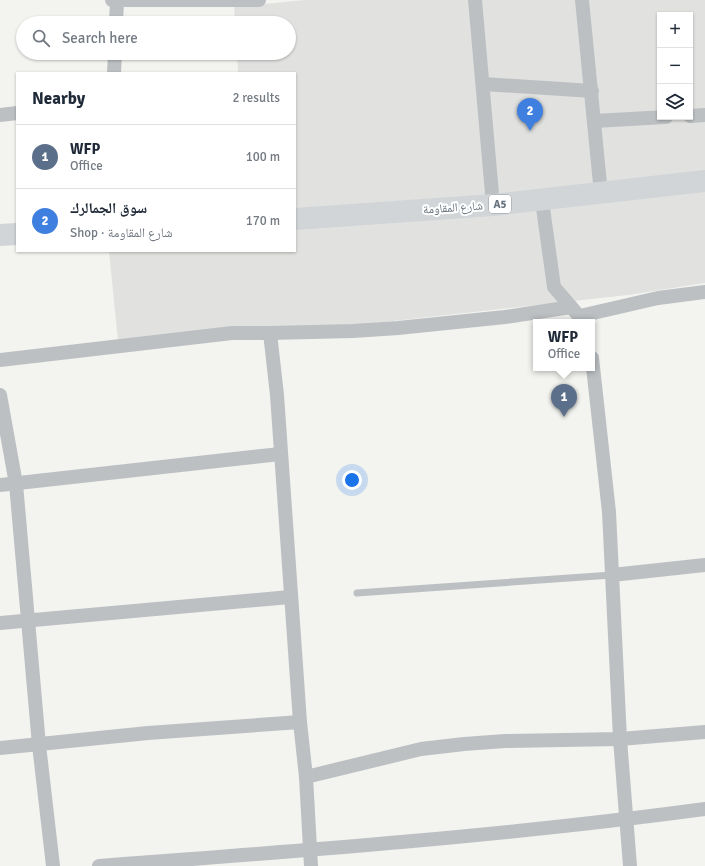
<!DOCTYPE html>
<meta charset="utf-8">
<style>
:root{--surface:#fff;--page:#f6f6f7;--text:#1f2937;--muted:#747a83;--line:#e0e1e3;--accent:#0b8043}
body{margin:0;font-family:Signika,"Noto Naskh Arabic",sans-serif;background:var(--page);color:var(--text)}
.controls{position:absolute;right:12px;top:12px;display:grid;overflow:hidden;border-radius:0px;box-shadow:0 1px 3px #0004}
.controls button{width:36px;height:36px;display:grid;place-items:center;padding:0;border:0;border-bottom:1px solid var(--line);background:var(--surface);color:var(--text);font:20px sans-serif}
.you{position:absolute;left:352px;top:480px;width:14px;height:14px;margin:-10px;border:3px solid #fff;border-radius:50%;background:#1a73e8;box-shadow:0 0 0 6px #1a73e833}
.badge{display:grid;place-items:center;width:26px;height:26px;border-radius:50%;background:var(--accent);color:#fff;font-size:13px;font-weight:700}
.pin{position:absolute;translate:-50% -33px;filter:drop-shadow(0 1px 2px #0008)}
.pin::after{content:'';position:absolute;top:21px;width:14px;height:12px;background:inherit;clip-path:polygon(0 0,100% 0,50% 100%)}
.popup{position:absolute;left:533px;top:319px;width:62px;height:52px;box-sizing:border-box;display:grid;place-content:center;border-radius:0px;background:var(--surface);filter:drop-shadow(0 1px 3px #0005);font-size:13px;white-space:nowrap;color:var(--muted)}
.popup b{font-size:15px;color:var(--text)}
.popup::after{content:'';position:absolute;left:50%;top:100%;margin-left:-8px;border:8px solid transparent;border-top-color:var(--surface)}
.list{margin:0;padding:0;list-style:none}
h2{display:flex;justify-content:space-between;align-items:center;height:52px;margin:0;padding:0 16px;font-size:17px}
h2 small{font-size:13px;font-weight:400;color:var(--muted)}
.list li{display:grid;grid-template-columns:26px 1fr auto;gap:12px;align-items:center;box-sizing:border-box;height:64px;padding:0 16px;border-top:1px solid var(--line)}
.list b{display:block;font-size:15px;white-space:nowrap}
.list p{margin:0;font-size:13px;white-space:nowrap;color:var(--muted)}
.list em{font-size:13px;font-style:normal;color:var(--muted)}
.icon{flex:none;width:22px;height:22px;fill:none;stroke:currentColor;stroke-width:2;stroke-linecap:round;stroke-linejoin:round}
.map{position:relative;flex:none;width:705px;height:866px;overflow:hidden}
.search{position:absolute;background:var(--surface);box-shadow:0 1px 3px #0004;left:16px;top:16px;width:280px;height:44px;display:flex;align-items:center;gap:10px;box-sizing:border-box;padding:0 14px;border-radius:22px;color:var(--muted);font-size:15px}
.panel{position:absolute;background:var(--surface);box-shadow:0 1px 3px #0004;left:16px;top:72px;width:280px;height:180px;border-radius:0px}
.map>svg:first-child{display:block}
.built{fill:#e1e2e0;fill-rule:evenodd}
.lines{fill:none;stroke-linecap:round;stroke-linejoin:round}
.service{stroke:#bdc0c3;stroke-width:7}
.minor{stroke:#bdc0c3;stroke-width:14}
.trunk{stroke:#d1d5d8;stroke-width:22}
.labels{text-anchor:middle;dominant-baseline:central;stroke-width:4;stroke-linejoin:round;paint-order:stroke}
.shield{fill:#fff;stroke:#949ca4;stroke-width:1}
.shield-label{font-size:11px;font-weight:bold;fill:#66727d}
.street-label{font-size:12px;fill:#66727d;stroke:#fff}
</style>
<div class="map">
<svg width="705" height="866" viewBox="0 0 705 866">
<rect width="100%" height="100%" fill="#f3f3f0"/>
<g class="built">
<path d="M 305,0 L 705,0 L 705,174 L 606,187 L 295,209 L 295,73 L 238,73 L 237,53 L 289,53 L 289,23 L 235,23 L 234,7 ZM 660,15 L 690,15 L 690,117 L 660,117 Z"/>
<path d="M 705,190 L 705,283 L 628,295 L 119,351 L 109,251 L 295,251 L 295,227 Z"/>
</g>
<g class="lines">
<path class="service" d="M 357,593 L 612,575"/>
<g class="minor">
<path d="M 112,0 L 259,0"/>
<path d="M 475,0 L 493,205"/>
<path d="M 582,0 L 601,194"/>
<path d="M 116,23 L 117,1"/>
<path d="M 114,73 L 115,53"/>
<path d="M 483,84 L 592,91"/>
<path d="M 0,115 L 17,113"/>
<path d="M 690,116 L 705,115"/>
<path d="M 594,121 L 666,117"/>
<path d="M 542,201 L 554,287 L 584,322"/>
<path d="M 580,316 L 658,298 L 705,292"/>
<path d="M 270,333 L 353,331 L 398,328 L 505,317 L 571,307"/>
<path d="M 592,358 L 609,512 L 620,739 L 630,866"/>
<path d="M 0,360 L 232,333 L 270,333 L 277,395 L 300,722 L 306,777"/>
<path d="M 0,395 L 16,484 L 39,745 L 53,866"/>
<path d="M 0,485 L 280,454"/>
<path d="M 612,575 L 705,565"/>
<path d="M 0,623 L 290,597"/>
<path d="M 0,748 L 148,733 L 300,722"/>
<path d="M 99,866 C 301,851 504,836 705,809"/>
<path d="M 311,866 L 306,777 L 421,749 L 464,744 L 505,741 L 620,739 L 705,732"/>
</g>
<g class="trunk">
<path d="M 295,219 L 493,205 L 705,181"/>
<path d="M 0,235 L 17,234"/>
</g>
</g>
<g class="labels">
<rect class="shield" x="489" y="195" width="22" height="18" rx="3"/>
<g class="shield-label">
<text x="500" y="204">A5</text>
</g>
<g class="street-label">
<text transform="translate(453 208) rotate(-4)">شارع المقاومة</text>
</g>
</g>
</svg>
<div class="controls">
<button>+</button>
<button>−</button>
<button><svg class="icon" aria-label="layers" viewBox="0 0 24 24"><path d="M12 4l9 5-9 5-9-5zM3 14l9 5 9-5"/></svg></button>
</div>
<div class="you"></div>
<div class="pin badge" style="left:564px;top:417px;background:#5c6f8a">1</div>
<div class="popup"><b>WFP</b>Office</div>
<div class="pin badge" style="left:530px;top:131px;background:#3f7fe0">2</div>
<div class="search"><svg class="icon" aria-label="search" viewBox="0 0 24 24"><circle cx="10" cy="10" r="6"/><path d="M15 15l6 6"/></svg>Search here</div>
<section class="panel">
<h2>Nearby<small>2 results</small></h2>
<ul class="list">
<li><span class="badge" style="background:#5c6f8a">1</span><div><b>WFP</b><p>Office</p></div><em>100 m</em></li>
<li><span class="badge" style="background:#3f7fe0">2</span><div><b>سوق الجمالرك</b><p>Shop · شارع المقاومة</p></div><em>170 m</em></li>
</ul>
</section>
</div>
